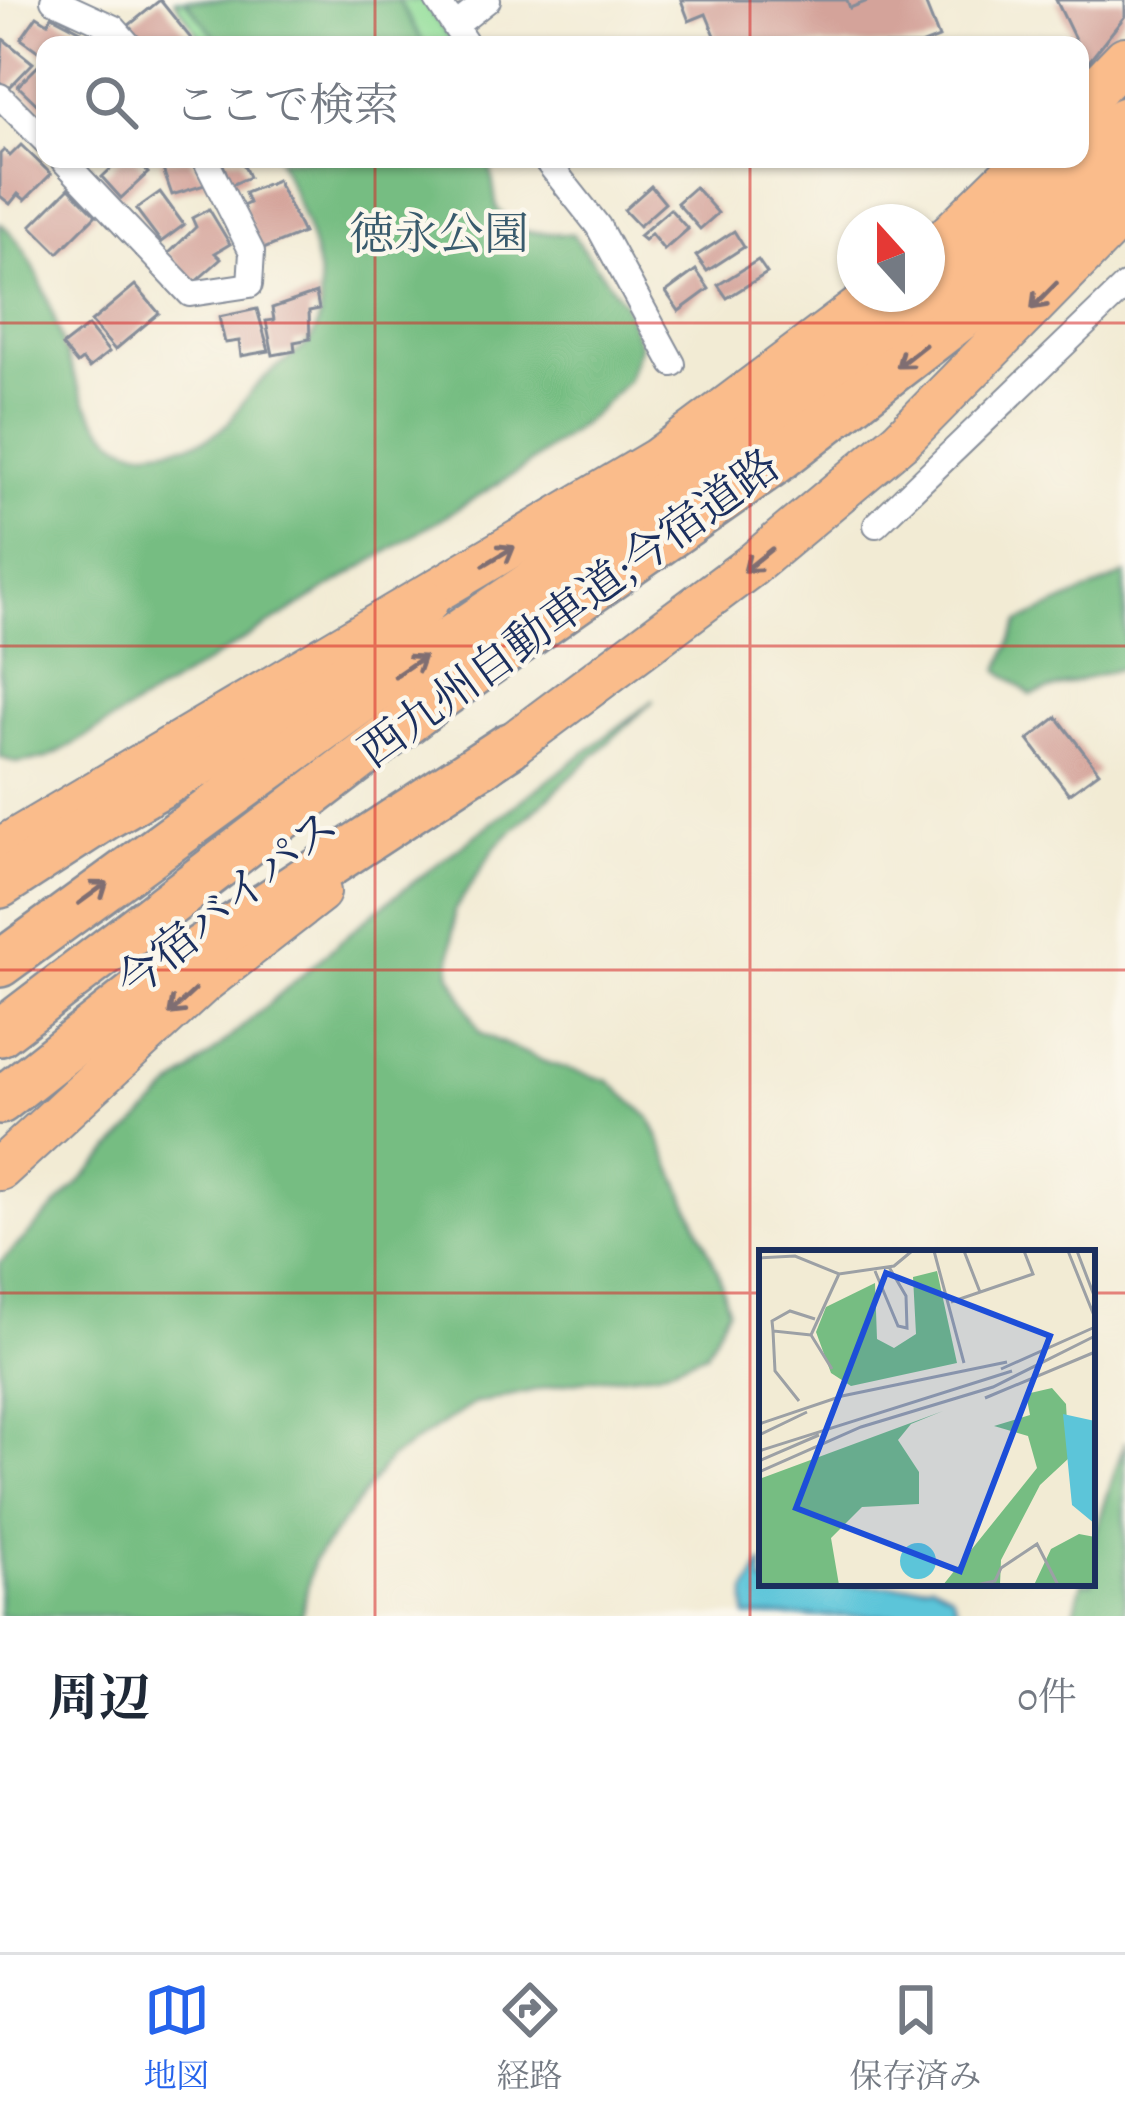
<!DOCTYPE html>
<html lang="ja">
<meta charset="utf-8">
<style>
:root{--surface:#fff;--page:#f6f6f7;--text:#1f2937;--muted:#747a83;--line:#e0e1e3;--accent:#2563eb}
body{margin:0;font-family:Alegreya,"Noto Serif JP",serif;background:var(--page);color:var(--text)}
.compass{position:absolute;left:837px;top:204px;width:108px;height:108px;border-radius:50%;background:var(--surface);box-shadow:0 3px 9px #0004;rotate:339deg}
.list{margin:0;padding:0;list-style:none}
h2{display:flex;justify-content:space-between;align-items:center;height:156px;margin:0;padding:0 48px;font-size:51px}
h2 small{font-size:39px;font-weight:400;color:var(--muted)}
.icon{flex:none;width:66px;height:66px;fill:none;stroke:currentColor;stroke-width:2;stroke-linecap:round;stroke-linejoin:round}
.map{position:relative;flex:none;width:1125px;height:1616px;overflow:hidden}
.search{position:absolute;background:var(--surface);box-shadow:0 3px 9px #0004;left:36px;right:36px;top:36px;height:132px;display:flex;align-items:center;gap:30px;box-sizing:border-box;padding:0 42px;border-radius:24px;color:var(--muted);font-size:45px}
.sheet{height:336px;background:var(--surface)}
nav{display:flex;justify-content:space-around;align-items:center;box-sizing:border-box;height:168px;border-top:3px solid var(--line);background:var(--surface);font-size:33px;color:var(--muted)}
nav a{display:grid;justify-items:center;gap:6px}
nav .on{color:var(--accent)}
.map>svg:first-child{display:block}
.green{fill:#93de9a;stroke:#57867c;stroke-width:3}
.forest{fill:#76bd82;stroke:#487670;stroke-width:3}
.water{fill:#5cc5d9;stroke:#3c7a9c;stroke-width:3}
.building{fill:#d4a39a}
.lines{fill:none;stroke-linecap:round;stroke-linejoin:round}
.minor-casing{stroke:#868d99;stroke-width:28}
.trunk-casing{stroke:#868d99;stroke-width:46}
.motorway-casing{stroke:#868d99;stroke-width:50}
.minor{stroke:#fff;stroke-width:24}
.trunk{stroke:#fabc8b;stroke-width:42}
.motorway{stroke:#fabc8b;stroke-width:45}
.oneway{stroke:#7f6e72}
.grid{fill:none;stroke:#d62828;stroke-width:3;stroke-opacity:0.55}
.labels{text-anchor:middle;dominant-baseline:central;stroke-width:9;stroke-linejoin:round;paint-order:stroke}
.park-label{font-size:45px;fill:#395b6d;stroke:#fbf7ec}
.street-label{font-size:45px;fill:#1b2f5e;stroke:#fbf7ec}
.inset-road{fill:none;stroke:#9ca0a5;stroke-width:3}
.view{fill:#1d4ed8;fill-opacity:0.15;stroke:#1d4ed8;stroke-width:6}
.inset-edge{fill:none;stroke:#1b2f5e;stroke-width:6}
</style>
<div class="map">
<svg width="1125" height="1616" viewBox="0 0 1125 1616">
<rect width="100%" height="100%" fill="#fbf7ec"/>
<filter id="ink" filterUnits="userSpaceOnUse"><feTurbulence type="fractalNoise" baseFrequency=".00833" numOctaves="2"/><feDisplacementMap in="SourceGraphic" scale="24" xChannelSelector="R" yChannelSelector="G"/><feConvolveMatrix kernelMatrix="1 2 1 2 8 2 1 2 1" color-interpolation-filters="sRGB"/></filter>
<filter id="wash" filterUnits="userSpaceOnUse"><feTurbulence type="fractalNoise" baseFrequency=".004" numOctaves="4" result="noise"/><feDisplacementMap in="SourceGraphic" scale="48" xChannelSelector="R" yChannelSelector="G"/><feGaussianBlur stdDeviation="2.7" result="paint"/><feColorMatrix in="noise" values="0 0 0 0 0 0 0 0 0 0 0 0 0 0 0 0 0 1.4 0 .05"/><feComposite in="paint" operator="in"/></filter>
<g filter="url(#wash)">
<rect width="100%" height="100%" fill="#f2ebd4"/>
<path class="green" d="M 175,0 L 423,0 L 454,45 L 206,45 Z"/>
<g class="forest">
<path d="M 185,0 L 398,0 L 425,45 L 222,45 Z"/>
<path d="M 278,159 L 489,159 L 497,209 L 522,231 L 573,235 L 624,303 L 640,345 L 627,381 L 592,416 L 522,469 L 79,741 L 47,758 L 16,763 L 0,757 L 0,223 C 65,274 59,419 130,448 C 141,453 154,449 166,448 C 242,440 224,410 272,371 C 288,357 310,349 317,327 C 331,275 300,204 278,159 Z"/>
<path d="M 1125,574 L 1125,667 L 1031,695 L 999,670 L 1019,622 Z"/>
<path d="M 654,700 L 496,846 L 454,911 L 450,973 L 480,1033 L 545,1062 L 609,1081 L 650,1118 L 718,1272 L 728,1309 L 706,1353 L 657,1372 L 571,1382 L 473,1404 L 390,1458 L 313,1562 L 301,1616 L 0,1616 L 0,1263 L 170,1090 L 373,913 Z"/>
<path d="M 1125,1441 L 1125,1616 L 1073,1616 L 1082,1583 L 1092,1583 L 1092,1543 Z"/>
</g>
<path class="water" d="M 762,1562 L 762,1583 C 794,1583 917,1589 932,1583 L 951,1594 L 961,1616 L 746,1616 L 746,1592 Z"/>
<g id="blocks">
<g class="building">
<path d="M 160,0 L 193,41 L 188,45 L 143,45 L 128,26 Z"/>
<path d="M 681,0 L 847,0 L 850,8 L 870,0 L 924,0 L 939,38 L 921,45 L 719,45 L 706,14 L 689,21 Z"/>
<path d="M 1056,0 L 1125,0 L 1125,16 L 1087,64 Z"/>
<path d="M 37,16 L 48,23 L 52,16 L 81,31 L 72,45 L 45,45 L 45,56 L 21,39 Z"/>
<path d="M 3,39 L 33,63 L 7,90 L 0,82 Z"/>
<path d="M 38,66 L 45,72 L 45,112 L 18,86 Z"/>
<path d="M 21,145 L 51,174 L 25,200 L 18,194 L 10,204 L 0,196 L 0,154 L 4,150 L 10,156 Z"/>
<path d="M 121,159 L 135,159 L 148,173 L 121,198 L 102,177 Z"/>
<path d="M 189,159 L 208,184 L 172,195 L 160,161 Z"/>
<path d="M 221,159 L 241,159 L 249,177 L 231,185 Z"/>
<path d="M 277,180 L 303,233 L 261,250 L 243,206 L 249,203 L 245,193 Z"/>
<path d="M 651,186 L 665,203 L 639,226 L 624,210 Z"/>
<path d="M 695,187 L 718,213 L 700,229 L 677,203 Z"/>
<path d="M 69,188 L 96,215 L 58,253 L 31,226 Z"/>
<path d="M 160,192 L 184,225 L 161,242 L 136,209 Z"/>
<path d="M 209,209 L 230,244 L 215,253 L 221,259 L 195,282 L 168,254 L 196,227 L 192,218 Z"/>
<path d="M 670,209 L 688,229 L 664,250 L 651,234 L 644,240 L 639,236 Z"/>
<path d="M 734,231 L 744,247 L 707,271 L 696,256 Z"/>
<path d="M 758,260 L 767,273 L 727,298 L 718,285 Z"/>
<path d="M 696,270 L 709,289 L 679,311 L 666,292 Z"/>
<path d="M 135,285 L 159,313 L 115,350 L 91,322 Z"/>
<path d="M 316,293 L 319,309 L 309,311 L 310,339 L 294,342 L 295,351 L 273,355 L 266,321 L 274,320 L 272,308 Z"/>
<path d="M 257,309 L 269,351 L 241,356 L 239,341 L 225,343 L 219,317 Z"/>
<path d="M 88,326 L 109,352 L 89,368 L 82,360 L 77,364 L 62,346 Z"/>
<path d="M 1057,717 L 1099,772 L 1069,794 L 1028,740 Z"/>
</g>
</g>
</g>
<g filter="url(#ink)">
<use href="#blocks" fill-opacity="0" stroke="#868d99" stroke-width="3"/>
<g class="lines">
<defs>
<g id="minor">
<path d="M 53,0 L 114,28 L 129,45"/>
<path d="M 437,0 L 467,45"/>
<path d="M 455,26 L 488,0"/>
<path d="M 0,96 L 45,141"/>
<path d="M 62,159 L 190,294 L 250,285 L 252,252 L 205,159"/>
<path d="M 545,159 L 598,226 L 673,364"/>
<path d="M 876,525 L 1125,286"/>
</g>
<g id="trunk">
<path d="M 1080,105 L 1125,58"/>
<path d="M 927,257 L 1027,159"/>
<path d="M 483,766 L 752,565 L 901,440 L 1125,212"/>
<path d="M 0,849 L 658,459 L 878,294"/>
<path d="M 0,1169 L 202,983 L 319,892"/>
</g>
<g id="motorway">
<path d="M 0,885 L 105,817 L 335,685 L 425,602"/>
<path d="M 0,964 L 368,695 L 747,438 L 941,286 L 1125,120"/>
<path d="M 0,1033 L 435,700 L 773,463 L 973,308 L 1125,168"/>
<path d="M 0,1101 L 160,975 L 509,746"/>
</g>
</defs>
<use href="#minor" class="minor-casing"/>
<use href="#trunk" class="trunk-casing"/>
<use href="#motorway" class="motorway-casing"/>
<use href="#minor" class="minor"/>
<use href="#trunk" class="trunk"/>
<use href="#motorway" class="motorway"/>
</g>
<defs><path id="oneway-shaft" d="M-6 0H5M1.5-3L5.5 0L1.5 3" fill="none" stroke-width="1.6" stroke-linecap="round" stroke-linejoin="round" transform="scale(3)"/></defs>
<g class="oneway">
<use href="#oneway-shaft" transform="translate(1044 296) rotate(134)"/>
<use href="#oneway-shaft" transform="translate(911 356) rotate(142)"/>
<use href="#oneway-shaft" transform="translate(499 556) rotate(-31)"/>
<use href="#oneway-shaft" transform="translate(758 560) rotate(141)"/>
<use href="#oneway-shaft" transform="translate(410 666) rotate(-34)"/>
<use href="#oneway-shaft" transform="translate(93 893) rotate(-36)"/>
<use href="#oneway-shaft" transform="translate(182 1002) rotate(137)"/>
</g>
</g>
<path class="grid" d="M 375,0 L 375,45M 750,0 L 750,45M 375,159 L 375,1616M 750,159 L 750,1616M 0,323 L 1125,323M 0,646 L 1125,646M 0,970 L 1125,970M 0,1293 L 762,1293M 1092,1293 L 1125,1293"/>
<g class="labels">
<g class="park-label">
<text x="439" y="234">徳永公園</text>
</g>
<g class="street-label">
<text transform="translate(569 608) rotate(-36)">西九州自動車道;今宿道路</text>
<text transform="translate(227 904) rotate(-39)">今宿バイパス</text>
</g>
</g>
<g transform="translate(759 1250)">
<rect width="336" height="336" fill="#f2ebd4"/>
<path d="M 178,21 L 198,113 L 92,136 L 72,123 L 57,82 L 67,57 L 116,33 L 118,89 L 135,98 L 157,84 L 154,27 ZM 293,138 L 307,154 L 310,208 L 281,235 L 242,310 L 241,335 L 184,335 L 278,218 L 269,186 L 235,176 L 271,165 L 267,144 ZM 184,161 L 152,174 L 139,190 L 160,222 L 160,254 L 103,257 L 72,288 L 80,335 L 3,335 L 0,229 ZM 320,284 L 336,287 L 336,335 L 275,335 L 292,299 Z" fill="#76bd82"/>
<path d="M 304,164 L 336,171 L 336,274 L 313,255 ZM141 311a18 18 0 1 1 36 0a18 18 0 1 1-36 0Z" fill="#5cc5d9"/>
<path class="inset-road" d="M 175,1 L 205,113M 205,1 L 221,42M 309,1 L 336,68M 318,1 L 336,48M 0,8 L 36,6 L 80,24 L 135,16 L 153,1M 116,21 L 139,76 L 148,78 L 147,46 L 130,17M 192,52 L 274,24 L 265,1M 14,81 L 16,121 L 40,151M 52,85 L 14,81 L 13,71 L 31,61 L 56,69M 73,119 L 52,85 L 80,24M 242,119 L 336,77M 226,148 L 336,102M 0,174 L 83,146 L 248,112M 0,185 L 48,162M 0,201 L 253,121M 0,211 L 60,185M 0,222 L 102,177 L 234,137 L 336,86M 217,335 L 236,331 L 242,318 L 278,294 L 299,335"/>
<path class="view" d="M 127,23 L 291,86 L 201,321 L 37,258 Z"/>
<rect width="336" height="336" class="inset-edge"/>
</g>
</svg>
<svg class="compass" viewBox="-18 -18 36 36"><path d="M0-13l5 13h-10z" fill="#e53935"/><path d="M0 13l5-13h-10z" fill="#747a83"/></svg>
<div class="search"><svg class="icon" aria-label="search" viewBox="0 0 24 24"><circle cx="10" cy="10" r="6"/><path d="M15 15l6 6"/></svg>ここで検索</div>
</div>
<section class="sheet">
<h2>周辺<small>0件</small></h2>
<ul class="list">
</ul>
</section>
<nav>
<a class="on"><svg class="icon" aria-label="map" viewBox="0 0 24 24"><path d="M3 6l6-2 6 2 6-2v14l-6 2-6-2-6 2zM9 4v14M15 6v14"/></svg>地図</a>
<a><svg class="icon" aria-label="directions" viewBox="0 0 24 24"><path d="M12 3l9 9-9 9-9-9zM9 14v-3h6M13 9l2 2-2 2"/></svg>経路</a>
<a><svg class="icon" aria-label="saved" viewBox="0 0 24 24"><path d="M7 4h10v16l-5-4-5 4z"/></svg>保存済み</a>
</nav>
